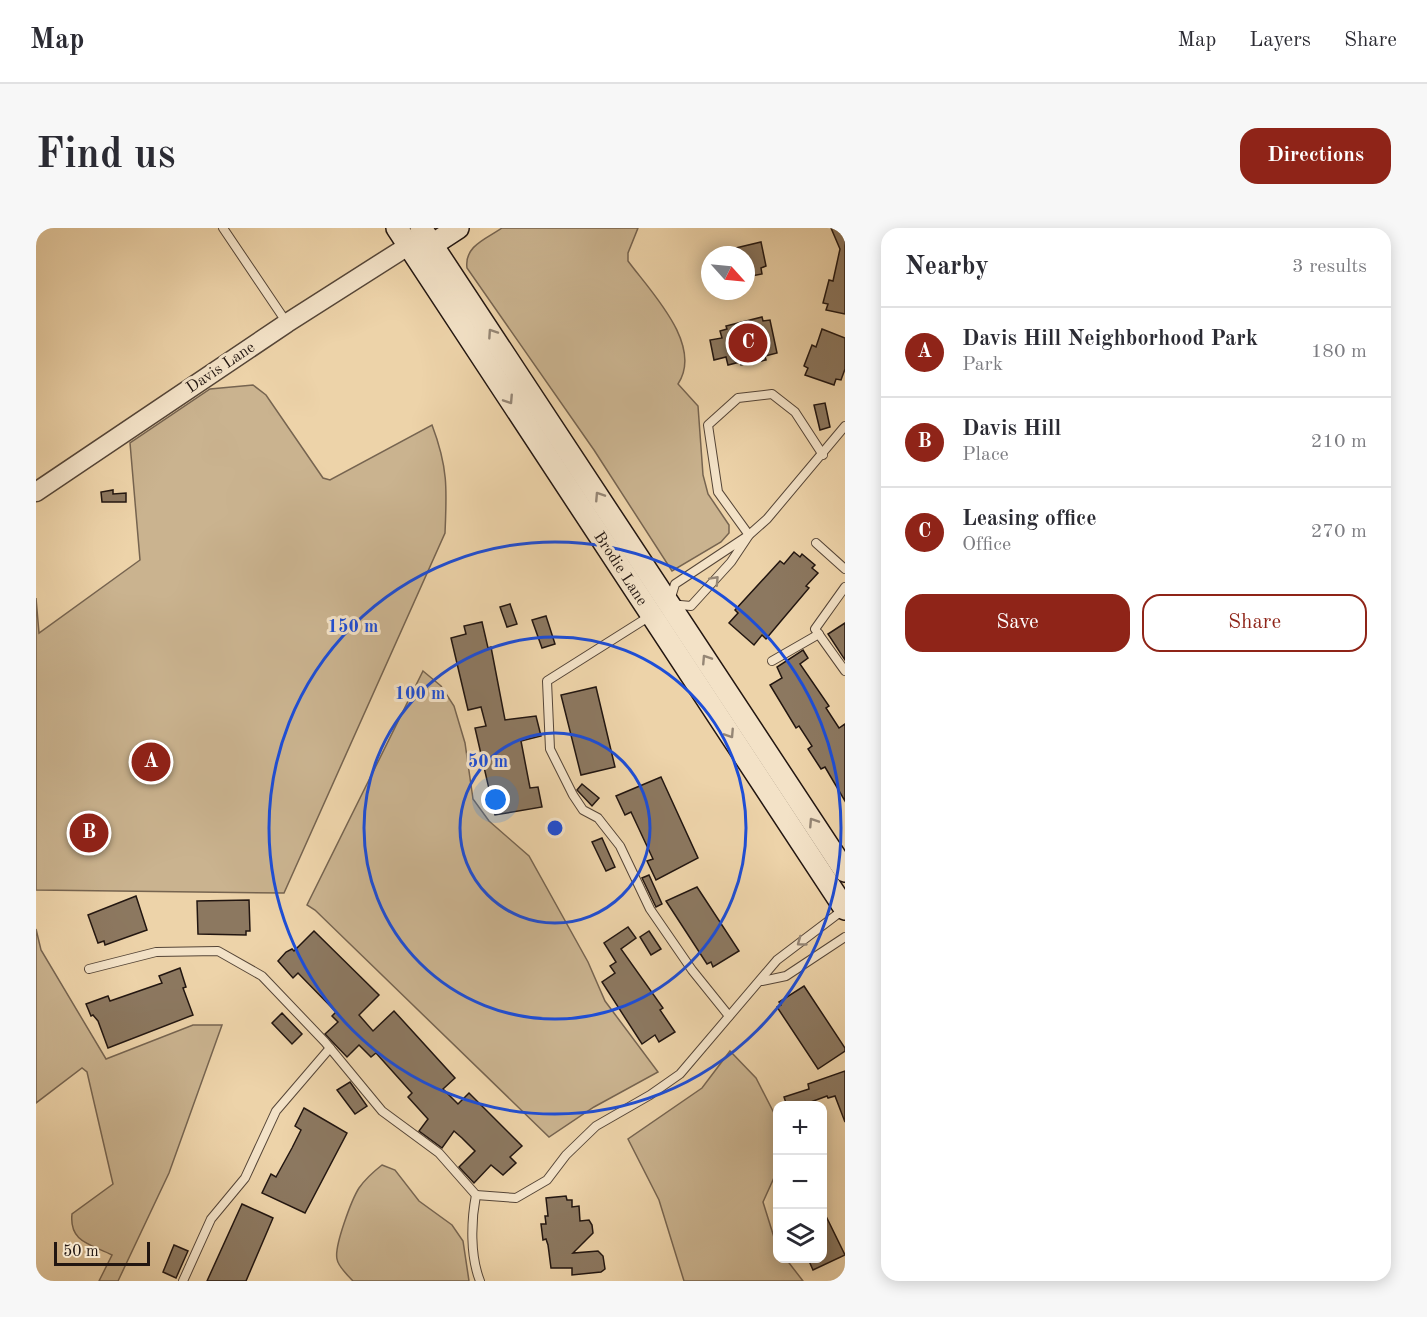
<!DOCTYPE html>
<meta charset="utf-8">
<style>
:root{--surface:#fff;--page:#f7f7f7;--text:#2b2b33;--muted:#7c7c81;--line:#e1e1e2;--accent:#8f2418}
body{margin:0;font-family:"Old Standard TT",serif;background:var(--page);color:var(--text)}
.controls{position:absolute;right:18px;bottom:18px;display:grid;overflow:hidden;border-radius:12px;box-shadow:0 3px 15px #0003}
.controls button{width:54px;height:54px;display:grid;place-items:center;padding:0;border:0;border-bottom:2px solid var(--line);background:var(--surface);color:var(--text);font:30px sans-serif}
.compass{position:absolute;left:665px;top:18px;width:54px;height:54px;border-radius:50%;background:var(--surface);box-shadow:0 3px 15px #0003;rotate:117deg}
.scale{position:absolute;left:18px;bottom:15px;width:96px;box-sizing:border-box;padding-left:6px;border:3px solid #221611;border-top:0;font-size:16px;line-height:21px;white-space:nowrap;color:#221611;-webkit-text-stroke:4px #f3e2c7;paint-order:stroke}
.you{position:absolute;left:460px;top:572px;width:21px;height:21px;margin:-15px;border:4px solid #fff;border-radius:50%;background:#1a73e8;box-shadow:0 0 0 9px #1a73e833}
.badge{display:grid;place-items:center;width:39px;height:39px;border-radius:50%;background:var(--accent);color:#fff;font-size:20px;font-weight:700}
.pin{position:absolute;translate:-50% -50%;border:3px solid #fff;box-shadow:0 2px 6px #0006}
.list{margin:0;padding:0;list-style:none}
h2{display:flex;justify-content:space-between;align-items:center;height:78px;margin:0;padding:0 24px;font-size:26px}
h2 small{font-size:20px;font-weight:400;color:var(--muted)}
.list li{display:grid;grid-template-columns:39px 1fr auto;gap:18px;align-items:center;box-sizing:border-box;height:90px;padding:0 24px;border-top:2px solid var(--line)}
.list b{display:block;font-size:22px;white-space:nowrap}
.list p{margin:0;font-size:20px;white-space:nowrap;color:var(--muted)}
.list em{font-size:20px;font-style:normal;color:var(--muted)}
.actions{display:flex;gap:12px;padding:18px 24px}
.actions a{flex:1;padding:14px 0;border:2px solid var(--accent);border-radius:18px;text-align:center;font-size:21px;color:var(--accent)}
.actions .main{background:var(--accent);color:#fff}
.icon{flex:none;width:33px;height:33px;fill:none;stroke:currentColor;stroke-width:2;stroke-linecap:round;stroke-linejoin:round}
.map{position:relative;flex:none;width:809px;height:1053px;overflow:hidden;border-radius:18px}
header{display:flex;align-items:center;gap:36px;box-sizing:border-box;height:84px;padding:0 30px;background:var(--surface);border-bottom:2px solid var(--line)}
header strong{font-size:28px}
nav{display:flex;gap:33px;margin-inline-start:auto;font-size:21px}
.intro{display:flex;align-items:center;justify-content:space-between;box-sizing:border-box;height:144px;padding:0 36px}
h1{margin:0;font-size:42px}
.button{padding:15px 27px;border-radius:18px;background:var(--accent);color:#fff;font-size:21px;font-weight:700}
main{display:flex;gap:36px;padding:0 36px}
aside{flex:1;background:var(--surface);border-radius:18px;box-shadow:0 3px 15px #0003}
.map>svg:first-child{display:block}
.green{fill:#cab38f;stroke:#766450;stroke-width:1.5}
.building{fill:#8c7860;stroke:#221611;stroke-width:1.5}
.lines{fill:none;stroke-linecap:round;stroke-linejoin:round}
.service-casing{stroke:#554537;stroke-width:10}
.tertiary-casing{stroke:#554537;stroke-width:21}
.secondary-casing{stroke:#221611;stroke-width:24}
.service{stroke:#f3e2c7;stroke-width:8}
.tertiary{stroke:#f3e2c7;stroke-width:18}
.secondary{stroke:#f3e2c7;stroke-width:21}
.oneway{stroke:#958675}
.ring{fill:none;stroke:#1d4ed8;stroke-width:3}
.labels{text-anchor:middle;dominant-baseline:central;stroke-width:6;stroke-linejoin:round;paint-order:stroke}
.street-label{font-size:16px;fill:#221611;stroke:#f3e2c7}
.centre{fill:#1d4ed8;stroke:#f3e2c7;stroke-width:3}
.ring-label{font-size:18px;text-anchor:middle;font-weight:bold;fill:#1d4ed8;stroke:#f3e2c7;stroke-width:6;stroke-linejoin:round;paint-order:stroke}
</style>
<header>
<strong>Map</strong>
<nav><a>Map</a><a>Layers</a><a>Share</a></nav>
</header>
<div class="intro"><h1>Find us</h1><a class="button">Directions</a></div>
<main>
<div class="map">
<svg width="809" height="1053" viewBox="0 0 809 1053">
<rect width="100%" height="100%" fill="#edd3a9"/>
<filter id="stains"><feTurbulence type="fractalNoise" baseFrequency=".00333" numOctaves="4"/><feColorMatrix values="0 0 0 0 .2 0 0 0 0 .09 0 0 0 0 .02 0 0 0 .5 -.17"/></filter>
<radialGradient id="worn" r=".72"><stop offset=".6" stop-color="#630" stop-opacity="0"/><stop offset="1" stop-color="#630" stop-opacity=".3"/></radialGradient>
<g class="green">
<path d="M 466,0 L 602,0 L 592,25 L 592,33 C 614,63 668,117 642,156 L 662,178 L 667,247 L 672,266 L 693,297 L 693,305 L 685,314 L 636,343 L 558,222 L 431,40 C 428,18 450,11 466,0 Z"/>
<path d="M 217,157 L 230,167 L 287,250 L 294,252 L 396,197 C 412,239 411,261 409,305 L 248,665 L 0,662 L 0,370 L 3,405 L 104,332 L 94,215 L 174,161 Z"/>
<path d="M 387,443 L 405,458 L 418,478 L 429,515 L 437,571 L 453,593 L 493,628 L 552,734 L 569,773 L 622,844 L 558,879 L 513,909 L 279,682 L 271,677 Z"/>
<path d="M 0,701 L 5,722 L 70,831 L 157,797 L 186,797 L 133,945 L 82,1053 L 63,1053 L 76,1027 C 54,1016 33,1014 36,986 L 77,956 L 51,844 L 46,840 L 0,875 Z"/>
<path d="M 694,823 L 720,850 L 741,891 L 741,943 L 727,974 L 741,1019 L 742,1030 L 750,1031 L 767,1053 L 648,1053 L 623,972 L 592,911 L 666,860 Z"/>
<path d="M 346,937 L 359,942 L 383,973 L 416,997 L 427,1013 L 433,1053 L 317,1053 C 312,1048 302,1038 301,1031 C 298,1018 316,971 323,960 C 330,950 337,944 346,937 Z"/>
</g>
<g class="building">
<path d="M 795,0 L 809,0 L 809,86 L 790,82 L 792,76 L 787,75 L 793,52 L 797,53 L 804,21 Z"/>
<path d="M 725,14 L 730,38 L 725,40 L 726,46 L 710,49 L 710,27 L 688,27 L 687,23 Z"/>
<path d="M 726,89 L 727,93 L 734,92 L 741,125 L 729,128 L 730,132 L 705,137 L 704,134 L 692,137 L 690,129 L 678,132 L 674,112 L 686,110 L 684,103 L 691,101 L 690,98 Z"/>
<path d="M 786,101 L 809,110 L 809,141 L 805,152 L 800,151 L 798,157 L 769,147 L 772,140 L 768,138 L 776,117 L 780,119 Z"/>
<path d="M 789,175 L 794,199 L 784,202 L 778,177 Z"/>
<path d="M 77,262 L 77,266 L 90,265 L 90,274 L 66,274 L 65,264 Z"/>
<path d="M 758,324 L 764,329 L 766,326 L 779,337 L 776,340 L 782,345 L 770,358 L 773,360 L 745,393 L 730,411 L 726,407 L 718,417 L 693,395 L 702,385 L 699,382 L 744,333 L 748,336 Z"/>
<path d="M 474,376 L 481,396 L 471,399 L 464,379 Z"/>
<path d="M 510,388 L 519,416 L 506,420 L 496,392 Z"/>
<path d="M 446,394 L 452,420 L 455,419 L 469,492 L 500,488 L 505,508 L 485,513 L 494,560 L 502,559 L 506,579 L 459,587 L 439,500 L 450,498 L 445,479 L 432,482 L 415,410 L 430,406 L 428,398 Z"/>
<path d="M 809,395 L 809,432 L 792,406 Z"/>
<path d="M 767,422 L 772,430 L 764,436 L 793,478 L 790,480 L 803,500 L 809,496 L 809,573 L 789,539 L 785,541 L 772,521 L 776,518 L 763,498 L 760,500 L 734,457 L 746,450 L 741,439 Z"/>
<path d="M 560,459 L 579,539 L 545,547 L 525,467 Z"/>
<path d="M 625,549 L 662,630 L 620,652 L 611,633 L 617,631 L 595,584 L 589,587 L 580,568 Z"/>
<path d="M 546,556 L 563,570 L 556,578 L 541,562 Z"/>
<path d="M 566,610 L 579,639 L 570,643 L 556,614 Z"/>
<path d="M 613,647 L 626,676 L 620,679 L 606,650 Z"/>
<path d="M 661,659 L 703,723 L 677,739 L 675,734 L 671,736 L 630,673 Z"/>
<path d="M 100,668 L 111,702 L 69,717 L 68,713 L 62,715 L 52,687 Z"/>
<path d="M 213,672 L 214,703 L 210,703 L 210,707 L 162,706 L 161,673 Z"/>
<path d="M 592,699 L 600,710 L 585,721 L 627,780 L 624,782 L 639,804 L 623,814 L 619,807 L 606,816 L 566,754 L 579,745 L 574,738 L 580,734 L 568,715 Z"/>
<path d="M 278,703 L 343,767 L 323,787 L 337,803 L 358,783 L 419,850 L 407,861 L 422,876 L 433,865 L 486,918 L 474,929 L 480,935 L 467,947 L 455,937 L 438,955 L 423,939 L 439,923 L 426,910 L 418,903 L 406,920 L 383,903 L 392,891 L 372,869 L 376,865 L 340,825 L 335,829 L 323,817 L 311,829 L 289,806 L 302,794 L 296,788 L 300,784 L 262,745 L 257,750 L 242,733 L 250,724 L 256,721 L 258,723 Z"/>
<path d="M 613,703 L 625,721 L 615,727 L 604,709 Z"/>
<path d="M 144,740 L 150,759 L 147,760 L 157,787 L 72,820 L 62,793 L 57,787 L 55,788 L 50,776 L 72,768 L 74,773 L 126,755 L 123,748 Z"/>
<path d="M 768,758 L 809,820 L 809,823 L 782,841 L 741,779 L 745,777 L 743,774 Z"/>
<path d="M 246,785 L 266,806 L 256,816 L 236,795 Z"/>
<path d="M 809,843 L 809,894 L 799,868 L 792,870 L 791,868 L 764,878 L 751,878 L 748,869 L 773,861 L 772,856 Z"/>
<path d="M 314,854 L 331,878 L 319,886 L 301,862 Z"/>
<path d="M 268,880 L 311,905 L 269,985 L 226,965 L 235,946 L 240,949 L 256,920 L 265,902 L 259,898 Z"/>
<path d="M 530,968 L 531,972 L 536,972 L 536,979 L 543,978 L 544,993 L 553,992 L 556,997 L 557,1005 L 537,1025 L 562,1023 L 567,1028 L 569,1041 L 565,1044 L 536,1047 L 536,1040 L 515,1040 L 512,1017 L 510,1011 L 507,1012 L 505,996 L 510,996 L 509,988 L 512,988 L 510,970 Z"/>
<path d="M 206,976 L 237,990 L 210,1053 L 171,1053 Z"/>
<path d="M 786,980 L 809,1027 L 777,1042 L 773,1033 L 786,1030 Z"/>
<path d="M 138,1017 L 152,1023 L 140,1050 L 127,1044 Z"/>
</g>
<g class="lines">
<defs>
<g id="service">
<path d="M 187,0 L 251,95"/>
<path d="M 713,307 L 695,334 L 655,378 L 633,376 L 639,356 L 713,307 L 731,291 L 809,198"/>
<path d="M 713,307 L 682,264 L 672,197 L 702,170 L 736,166 L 759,184 L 787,227"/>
<path d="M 780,315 L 809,341"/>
<path d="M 809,359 L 779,401 L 809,443"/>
<path d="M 614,388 L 511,453 L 514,521 L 537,567 L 547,582 L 562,590 L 584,618 L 614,681 L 656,742 L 693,788"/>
<path d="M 736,433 L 783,406"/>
<path d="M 53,741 L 120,724 L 182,723 L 226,748 L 289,814 L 346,883 L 403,925 L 440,967"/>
<path d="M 726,753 L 750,748 L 809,709"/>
<path d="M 440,967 L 480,970 L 511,952 L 530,927 L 560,898 L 614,867 L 644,846 L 741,732 L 807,682"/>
<path d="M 440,967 C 435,993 434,1028 444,1053"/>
<path d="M 147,1053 L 175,991 L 209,950 L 240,883 L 294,820"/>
</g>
<path id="tertiary" d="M 0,264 L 251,95 L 372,18"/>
<g id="secondary">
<path d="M 361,0 L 809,681"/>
<path d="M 385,0 L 809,643"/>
<path d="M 382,17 L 396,17 L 422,0"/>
</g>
</defs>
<use href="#service" class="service-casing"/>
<use href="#tertiary" class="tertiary-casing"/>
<use href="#secondary" class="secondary-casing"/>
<use href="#service" class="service"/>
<use href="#tertiary" class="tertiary"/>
<use href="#secondary" class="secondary"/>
</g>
<defs><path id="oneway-chevron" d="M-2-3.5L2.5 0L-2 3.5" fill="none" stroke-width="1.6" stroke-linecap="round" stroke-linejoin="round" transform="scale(1.5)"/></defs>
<g class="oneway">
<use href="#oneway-chevron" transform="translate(456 105) rotate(-124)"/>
<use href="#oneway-chevron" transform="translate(473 172) rotate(57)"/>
<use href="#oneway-chevron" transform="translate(563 268) rotate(-123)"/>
<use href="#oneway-chevron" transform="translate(679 352) rotate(-47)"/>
<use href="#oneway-chevron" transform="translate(670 431) rotate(-123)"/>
<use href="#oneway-chevron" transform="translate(694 506) rotate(57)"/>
<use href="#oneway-chevron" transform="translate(777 594) rotate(-123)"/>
<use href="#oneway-chevron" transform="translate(765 714) rotate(144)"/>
</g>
<g class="ring">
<circle cx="519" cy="600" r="95"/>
<circle cx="519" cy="600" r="191"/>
<circle cx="519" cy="600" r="286"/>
</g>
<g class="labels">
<g class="street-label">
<text transform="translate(185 140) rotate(-34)">Davis Lane</text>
<text transform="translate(584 341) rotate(57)">Brodie Lane</text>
</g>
</g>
<circle cx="519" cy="600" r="9" class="centre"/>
<g class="ring-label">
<text x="317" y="404">150 m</text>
<text x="384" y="471">100 m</text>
<text x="452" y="539">50 m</text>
</g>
<rect width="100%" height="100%" filter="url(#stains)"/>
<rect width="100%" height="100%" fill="url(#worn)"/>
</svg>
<div class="controls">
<button>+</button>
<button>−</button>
<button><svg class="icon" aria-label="layers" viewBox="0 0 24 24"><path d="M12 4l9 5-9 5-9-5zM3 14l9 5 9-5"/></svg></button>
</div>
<svg class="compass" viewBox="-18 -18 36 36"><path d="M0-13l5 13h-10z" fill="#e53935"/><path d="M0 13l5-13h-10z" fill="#7c7c81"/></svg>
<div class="scale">50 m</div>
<div class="you"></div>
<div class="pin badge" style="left:115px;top:534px">A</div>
<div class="pin badge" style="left:53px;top:605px">B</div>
<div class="pin badge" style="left:712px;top:115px">C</div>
</div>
<aside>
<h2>Nearby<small>3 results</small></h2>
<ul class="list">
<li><span class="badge">A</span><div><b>Davis Hill Neighborhood Park</b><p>Park</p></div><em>180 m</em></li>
<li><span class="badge">B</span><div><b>Davis Hill</b><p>Place</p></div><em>210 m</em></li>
<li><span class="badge">C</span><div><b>Leasing office</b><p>Office</p></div><em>270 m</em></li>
</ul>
<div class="actions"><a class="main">Save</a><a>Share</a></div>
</aside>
</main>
